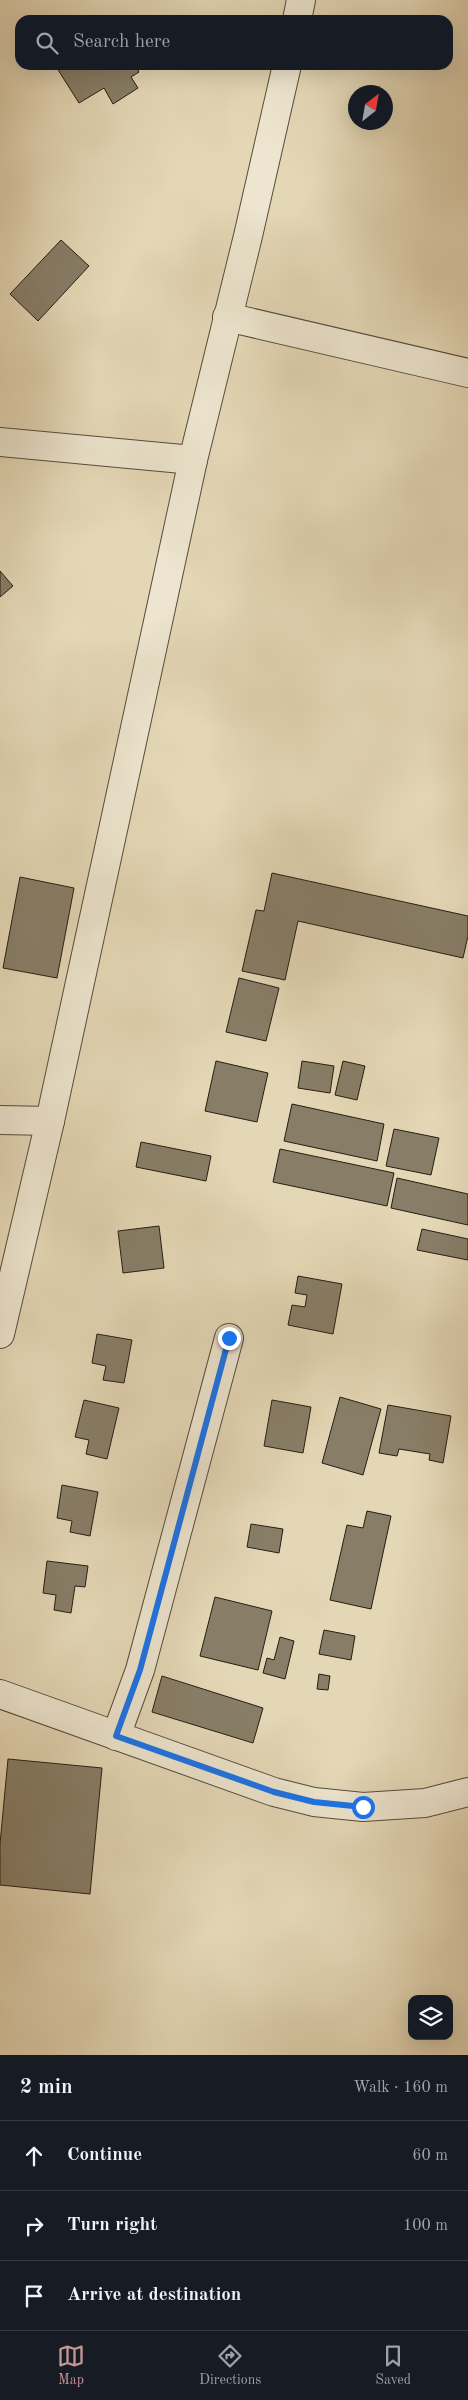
<!DOCTYPE html>
<meta charset="utf-8">
<style>
:root{--surface:#171b24;--page:#242831;--text:#f1f3f6;--muted:#9ea1a6;--line:#363941;--accent:#c59692}
body{margin:0;font-family:"Old Standard TT",serif;background:var(--page);color:var(--text)}
.controls{position:absolute;right:15px;bottom:15px;display:grid;overflow:hidden;border-radius:10px;box-shadow:0 5px 20px #0002}
.controls button{width:45px;height:45px;display:grid;place-items:center;padding:0;border:0;border-bottom:1px solid var(--line);background:var(--surface);color:var(--text);font:25px sans-serif}
.compass{position:absolute;left:348px;top:85px;width:45px;height:45px;border-radius:50%;background:var(--surface);box-shadow:0 5px 20px #0002;rotate:31deg}
.stop{position:absolute;width:15px;height:15px;margin:-11px;border:4px solid #1a73e8;border-radius:50%;background:#fff}
.stop.end{background:#1a73e8;border-color:#fff;box-shadow:0 1px 5px #0008}
.list{margin:0;padding:0;list-style:none}
h2{display:flex;justify-content:space-between;align-items:center;height:65px;margin:0;padding:0 20px;font-size:21px}
h2 small{font-size:16px;font-weight:400;color:var(--muted)}
.list li{display:grid;grid-template-columns:32px 1fr auto;gap:15px;align-items:center;box-sizing:border-box;height:70px;padding:0 20px;border-top:1px solid var(--line)}
.list b{display:block;font-size:19px;white-space:nowrap}
.list em{font-size:16px;font-style:normal;color:var(--muted)}
.icon{flex:none;width:28px;height:28px;fill:none;stroke:currentColor;stroke-width:2;stroke-linecap:round;stroke-linejoin:round}
.map{position:relative;flex:none;width:468px;height:2055px;overflow:hidden}
.search{position:absolute;background:var(--surface);box-shadow:0 5px 20px #0002;left:15px;right:15px;top:15px;height:55px;display:flex;align-items:center;gap:12px;box-sizing:border-box;padding:0 18px;border-radius:15px;color:var(--muted);font-size:19px}
.sheet{height:275px;background:var(--surface)}
nav{display:flex;justify-content:space-around;align-items:center;box-sizing:border-box;height:70px;border-top:1px solid var(--line);background:var(--surface);font-size:14px;color:var(--muted)}
nav a{display:grid;justify-items:center;gap:2px}
nav .on{color:var(--accent)}
.map>svg:first-child{display:block}
.building{fill:#887e68;stroke:#251d14}
.lines{fill:none;stroke-linecap:round;stroke-linejoin:round}
.minor-casing{stroke:#554c3c;stroke-width:30}
.minor{stroke:#ede5cf;stroke-width:28}
.route{stroke:#1a73e8;stroke-width:6}
</style>
<div class="map">
<svg width="468" height="2055" viewBox="0 0 468 2055">
<rect width="100%" height="100%" fill="#e4d7b5"/>
<filter id="stains"><feTurbulence type="fractalNoise" baseFrequency=".004" numOctaves="4"/><feColorMatrix values="0 0 0 0 .2 0 0 0 0 .09 0 0 0 0 .02 0 0 0 .5 -.17"/></filter>
<radialGradient id="worn" r=".72"><stop offset=".6" stop-color="#630" stop-opacity="0"/><stop offset="1" stop-color="#630" stop-opacity=".3"/></radialGradient>
<g class="building">
<path d="M 55,65 L 135,65 L 139,72 L 131,77 L 138,88 L 113,104 L 104,88 L 79,103 Z"/>
<path d="M 61,240 L 89,266 L 38,321 L 10,294 Z"/>
<path d="M 0,571 L 13,586 L 0,597 Z"/>
<path d="M 272,873 L 468,916 L 468,936 L 463,958 L 298,921 L 285,980 L 242,971 L 256,910 L 264,911 Z"/>
<path d="M 20,877 L 74,888 L 57,978 L 3,968 Z"/>
<path d="M 239,978 L 279,988 L 266,1041 L 226,1032 Z"/>
<path d="M 216,1061 L 268,1073 L 257,1122 L 205,1111 Z"/>
<path d="M 302,1061 L 334,1066 L 330,1093 L 298,1088 Z"/>
<path d="M 343,1061 L 365,1066 L 357,1100 L 335,1095 Z"/>
<path d="M 292,1104 L 384,1124 L 377,1161 L 284,1141 Z"/>
<path d="M 394,1129 L 439,1138 L 431,1175 L 386,1166 Z"/>
<path d="M 141,1142 L 211,1156 L 206,1181 L 136,1167 Z"/>
<path d="M 280,1149 L 394,1173 L 387,1206 L 273,1182 Z"/>
<path d="M 397,1178 L 468,1194 L 468,1225 L 391,1208 Z"/>
<path d="M 159,1226 L 164,1268 L 123,1273 L 118,1231 Z"/>
<path d="M 422,1229 L 468,1239 L 468,1260 L 417,1250 Z"/>
<path d="M 298,1276 L 342,1284 L 333,1334 L 288,1325 L 292,1305 L 305,1307 L 307,1295 L 295,1293 Z"/>
<path d="M 97,1334 L 132,1340 L 124,1383 L 103,1380 L 106,1366 L 92,1363 Z"/>
<path d="M 340,1397 L 381,1409 L 363,1475 L 322,1463 Z"/>
<path d="M 84,1400 L 119,1408 L 107,1459 L 86,1454 L 89,1440 L 75,1437 Z"/>
<path d="M 272,1400 L 311,1407 L 303,1453 L 264,1446 Z"/>
<path d="M 388,1405 L 451,1416 L 443,1463 L 429,1460 L 430,1454 L 399,1449 L 397,1456 L 379,1453 Z"/>
<path d="M 62,1485 L 98,1492 L 90,1536 L 70,1532 L 72,1521 L 57,1518 Z"/>
<path d="M 367,1511 L 391,1516 L 371,1609 L 330,1600 L 347,1525 L 363,1528 Z"/>
<path d="M 251,1524 L 283,1529 L 279,1553 L 247,1547 Z"/>
<path d="M 47,1561 L 88,1566 L 85,1587 L 75,1586 L 71,1613 L 54,1610 L 56,1595 L 43,1593 Z"/>
<path d="M 215,1597 L 272,1611 L 258,1670 L 200,1656 Z"/>
<path d="M 324,1630 L 355,1636 L 351,1660 L 319,1654 Z"/>
<path d="M 280,1637 L 294,1641 L 285,1679 L 263,1673 L 267,1658 L 274,1660 Z"/>
<path d="M 319,1674 L 330,1676 L 328,1690 L 317,1689 Z"/>
<path d="M 162,1676 L 263,1708 L 253,1743 L 152,1712 Z"/>
<path d="M 8,1759 L 102,1768 L 90,1894 L 0,1885 L 0,1844 Z"/>
</g>
<g class="lines">
<defs>
<g id="minor">
<path d="M 297,20 L 301,0"/>
<path d="M 227,317 L 468,373"/>
<path d="M 0,442 L 193,460"/>
<path d="M 0,1120 L 50,1121"/>
<path d="M 0,1334 L 50,1121 L 193,460 L 248,236 L 287,65"/>
<path d="M 0,1694 L 274,1792 L 314,1802 L 363,1807 L 425,1803 L 468,1792"/>
<path d="M 116,1736 L 140,1670 L 229,1338"/>
</g>
</defs>
<use href="#minor" class="minor-casing"/>
<use href="#minor" class="minor"/>
</g>
<g class="lines">
<path class="route" d="M 229,1338 L 140,1670 L 116,1736 L 274,1792 L 314,1802 L 363,1807"/>
</g>
<rect width="100%" height="100%" filter="url(#stains)"/>
<rect width="100%" height="100%" fill="url(#worn)"/>
</svg>
<div class="controls">
<button><svg class="icon" aria-label="layers" viewBox="0 0 24 24"><path d="M12 4l9 5-9 5-9-5zM3 14l9 5 9-5"/></svg></button>
</div>
<svg class="compass" viewBox="-18 -18 36 36"><path d="M0-13l5 13h-10z" fill="#e53935"/><path d="M0 13l5-13h-10z" fill="#9ea1a6"/></svg>
<div class="stop" style="left:363px;top:1807px"></div>
<div class="stop end" style="left:229px;top:1338px"></div>
<div class="search"><svg class="icon" aria-label="search" viewBox="0 0 24 24"><circle cx="10" cy="10" r="6"/><path d="M15 15l6 6"/></svg>Search here</div>
</div>
<section class="sheet">
<h2>2 min<small>Walk · 160 m</small></h2>
<ul class="list">
<li><svg class="icon" aria-label="ahead" viewBox="0 0 24 24"><path d="M12 20V5M6 11l6-6 6 6"/></svg><div><b>Continue</b></div><em>60 m</em></li>
<li><svg class="icon" aria-label="right" viewBox="0 0 24 24"><path d="M7 20v-9h11M14 6l5 5-5 5"/></svg><div><b>Turn right</b></div><em>100 m</em></li>
<li><svg class="icon" aria-label="arrive" viewBox="0 0 24 24"><path d="M6 21V4h12l-3 4 3 4H6"/></svg><div><b>Arrive at destination</b></div></li>
</ul>
</section>
<nav>
<a class="on"><svg class="icon" aria-label="map" viewBox="0 0 24 24"><path d="M3 6l6-2 6 2 6-2v14l-6 2-6-2-6 2zM9 4v14M15 6v14"/></svg>Map</a>
<a><svg class="icon" aria-label="directions" viewBox="0 0 24 24"><path d="M12 3l9 9-9 9-9-9zM9 14v-3h6M13 9l2 2-2 2"/></svg>Directions</a>
<a><svg class="icon" aria-label="saved" viewBox="0 0 24 24"><path d="M7 4h10v16l-5-4-5 4z"/></svg>Saved</a>
</nav>
